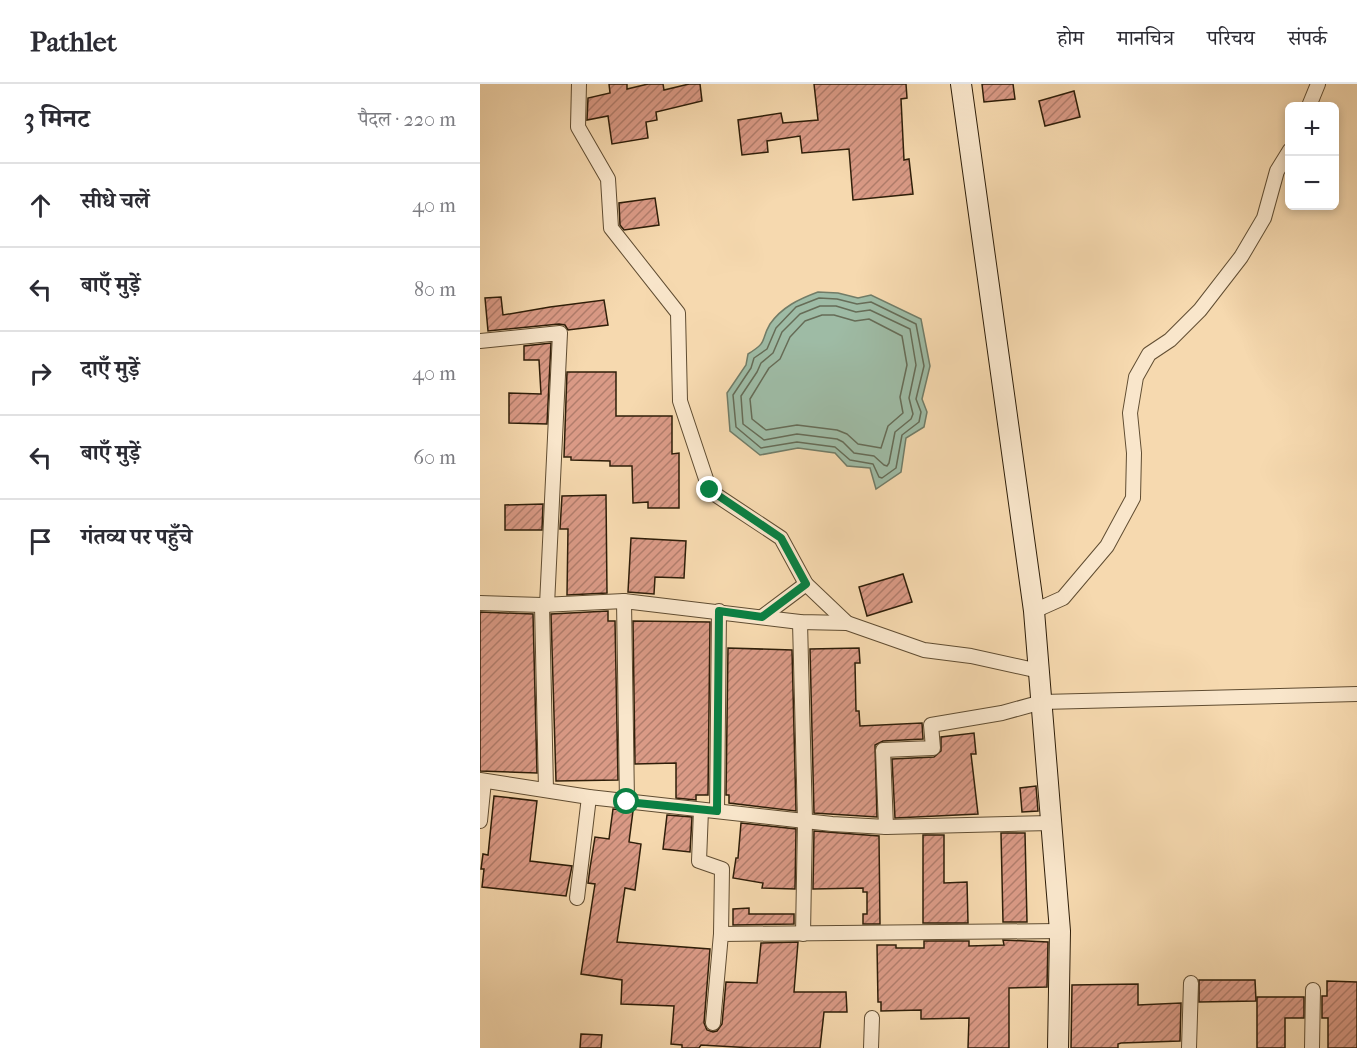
<!DOCTYPE html>
<html lang="hi">
<meta charset="utf-8">
<style>
:root{--surface:#fff;--page:#f2f2f3;--text:#2b2b33;--muted:#7c7c81;--line:#e1e1e2}
body{margin:0;font-family:"IM FELL French Canon","Noto Serif Devanagari",serif;background:var(--page);color:var(--text)}
.controls{position:absolute;right:18px;top:18px;display:grid;overflow:hidden;border-radius:9px;box-shadow:0 3px 9px #0003}
.controls button{width:54px;height:54px;display:grid;place-items:center;padding:0;border:0;border-bottom:2px solid var(--line);background:var(--surface);color:var(--text);font:30px sans-serif}
.stop{position:absolute;width:18px;height:18px;margin:-14px;border:4px solid #0b8043;border-radius:50%;background:#fff}
.stop.end{background:#0b8043;border-color:#fff;box-shadow:0 2px 6px #0008}
.list{margin:0;padding:0;list-style:none}
h2{display:flex;justify-content:space-between;align-items:center;height:78px;margin:0;padding:0 24px;font-size:26px}
h2 small{font-size:20px;font-weight:400;color:var(--muted)}
.list li{display:grid;grid-template-columns:39px 1fr auto;gap:18px;align-items:center;box-sizing:border-box;height:84px;padding:0 24px;border-top:2px solid var(--line)}
.list b{display:block;font-size:22px;white-space:nowrap}
.list em{font-size:20px;font-style:normal;color:var(--muted)}
.icon{flex:none;width:33px;height:33px;fill:none;stroke:currentColor;stroke-width:2;stroke-linecap:round;stroke-linejoin:round}
.map{position:relative;flex:none;width:877px;height:964px;overflow:hidden}
header{display:flex;align-items:center;gap:36px;box-sizing:border-box;height:84px;padding:0 30px;background:var(--surface);border-bottom:2px solid var(--line)}
header strong{font-size:28px}
nav{display:flex;gap:33px;margin-inline-start:auto;font-size:21px}
main{display:flex}
aside{flex:1;background:var(--surface)}
.map>svg:first-child{display:block}
.water{fill:#9ebba5;stroke:#717c67;stroke-width:1.5}
.lines{fill:none;stroke-linecap:round;stroke-linejoin:round}
.shore{stroke:#666c57;stroke-width:1.5}
.building{fill:url(#building-hatch);stroke:#2e1e09;stroke-width:1.5}
.street-casing{stroke:#604d32;stroke-width:16}
.secondary-casing{stroke:#2e1e09;stroke-width:22}
.street{stroke:#f9e6cb;stroke-width:14}
.secondary{stroke:#f9e6cb;stroke-width:20}
.route{stroke:#0b8043;stroke-width:8}
</style>
<header>
<strong>Pathlet</strong>
<nav><a>होम</a><a>मानचित्र</a><a>परिचय</a><a>संपर्क</a></nav>
</header>
<main>
<aside>
<h2>3 मिनट<small>पैदल · 220 m</small></h2>
<ul class="list">
<li><svg class="icon" aria-label="ahead" viewBox="0 0 24 24"><path d="M12 20V5M6 11l6-6 6 6"/></svg><div><b>सीधे चलें</b></div><em>40 m</em></li>
<li><svg class="icon" aria-label="left" viewBox="0 0 24 24"><path d="M17 20v-9H6M10 6l-5 5 5 5"/></svg><div><b>बाएँ मुड़ें</b></div><em>80 m</em></li>
<li><svg class="icon" aria-label="right" viewBox="0 0 24 24"><path d="M7 20v-9h11M14 6l5 5-5 5"/></svg><div><b>दाएँ मुड़ें</b></div><em>40 m</em></li>
<li><svg class="icon" aria-label="left" viewBox="0 0 24 24"><path d="M17 20v-9H6M10 6l-5 5 5 5"/></svg><div><b>बाएँ मुड़ें</b></div><em>60 m</em></li>
<li><svg class="icon" aria-label="arrive" viewBox="0 0 24 24"><path d="M6 21V4h12l-3 4 3 4H6"/></svg><div><b>गंतव्य पर पहुँचे</b></div></li>
</ul>
</aside>
<div class="map">
<svg width="877" height="964" viewBox="0 0 877 964">
<defs>
<pattern id="building-hatch" width="6" height="6" patternUnits="userSpaceOnUse" patternTransform="scale(1.5)"><rect width="6" height="6" fill="#da9a86"/><path d="M-1 1l2-2M0 6l6-6M5 7l2-2" fill="none" stroke="#b17d6c"/></pattern>
</defs>
<rect width="100%" height="100%" fill="#f6d9af"/>
<filter id="stains"><feTurbulence type="fractalNoise" baseFrequency=".00333" numOctaves="4"/><feColorMatrix values="0 0 0 0 .2 0 0 0 0 .09 0 0 0 0 .02 0 0 0 .5 -.17"/></filter>
<radialGradient id="worn" r=".72"><stop offset=".6" stop-color="#630" stop-opacity="0"/><stop offset="1" stop-color="#630" stop-opacity=".3"/></radialGradient>
<path class="water" d="M 338,208 L 358,209 L 378,214 L 391,211 L 441,235 L 450,282 L 442,315 L 447,328 L 444,343 L 426,354 L 421,388 L 396,405 L 390,384 L 367,382 L 355,369 L 318,364 L 280,371 L 250,347 L 247,309 L 266,281 L 268,270 C 289,257 280,257 290,240 C 302,223 319,215 338,208 Z"/>
<g class="lines">
<g class="shore">
<path d="M 339,214 L 357,215 L 377,220 L 391,218 L 436,240 L 444,282 L 436,315 L 441,328 L 439,338 L 422,351 L 416,384 L 402,394 L 399,393 L 393,380 L 370,376 L 355,363 L 317,358 L 281,364 L 256,343 L 253,311 L 271,284 L 274,274 L 287,265 L 296,244 L 316,223 Z"/>
<path d="M 340,222 L 356,222 L 376,228 L 390,226 L 430,245 L 436,281 L 429,314 L 433,330 L 431,335 L 415,348 L 409,379 L 407,382 L 404,381 L 394,372 L 374,369 L 363,358 L 357,355 L 317,350 L 284,356 L 263,340 L 261,312 L 277,288 L 281,279 L 293,269 L 302,248 L 320,230 Z"/>
<path d="M 342,231 L 354,231 L 375,237 L 389,235 L 422,252 L 427,281 L 420,313 L 423,329 L 408,342 L 401,364 L 378,360 L 367,350 L 357,346 L 317,341 L 286,346 L 272,335 L 270,315 L 289,284 L 300,275 L 310,253 L 325,237 Z"/>
</g>
</g>
<g class="building">
<path d="M 129,0 L 147,0 L 147,5 L 168,0 L 183,0 L 184,6 L 209,0 L 220,0 L 222,17 L 176,28 L 177,36 L 166,38 L 168,54 L 132,60 L 128,32 L 107,36 L 108,14 L 130,9 Z"/>
<path d="M 334,0 L 426,0 L 427,14 L 421,15 L 424,76 L 429,75 L 433,110 L 373,116 L 369,65 L 322,69 L 320,52 L 287,57 L 288,68 L 262,71 L 258,36 L 301,29 L 303,39 L 338,36 Z"/>
<path d="M 502,0 L 533,0 L 535,15 L 504,18 Z"/>
<path d="M 594,7 L 600,33 L 565,42 L 559,17 Z"/>
<path d="M 175,114 L 179,141 L 144,146 L 140,141 L 139,119 Z"/>
<path d="M 21,213 L 23,231 L 70,223 L 124,216 L 128,241 L 88,246 L 85,241 L 79,240 L 8,247 L 5,214 Z"/>
<path d="M 71,259 L 67,340 L 29,339 L 29,309 L 61,310 L 59,276 L 44,276 L 44,262 Z"/>
<path d="M 87,288 L 136,288 L 136,332 L 192,332 L 192,370 L 199,369 L 199,424 L 168,424 L 168,418 L 153,419 L 152,382 L 130,382 L 130,377 L 91,376 L 91,373 L 84,373 Z"/>
<path d="M 126,411 L 127,509 L 87,511 L 88,445 L 80,445 L 82,412 Z"/>
<path d="M 63,420 L 62,446 L 25,446 L 25,421 Z"/>
<path d="M 151,454 L 206,457 L 204,494 L 175,493 L 174,510 L 148,508 Z"/>
<path d="M 423,490 L 432,518 L 387,532 L 379,503 Z"/>
<path d="M 128,527 L 128,537 L 135,537 L 138,696 L 76,697 L 71,530 Z"/>
<path d="M 0,528 L 53,530 L 57,689 L 0,687 Z"/>
<path d="M 153,537 L 230,538 L 228,711 L 216,711 L 216,716 L 196,714 L 196,679 L 155,680 Z"/>
<path d="M 248,564 L 312,566 L 316,727 L 249,719 L 249,711 L 246,711 Z"/>
<path d="M 379,564 L 380,579 L 375,579 L 376,627 L 379,627 L 380,642 L 442,639 L 443,655 L 403,657 L 395,661 L 397,733 L 334,729 L 330,565 Z"/>
<path d="M 494,649 L 496,670 L 491,670 L 498,730 L 415,734 L 412,675 L 454,673 L 461,667 L 461,653 Z"/>
<path d="M 556,702 L 558,727 L 542,728 L 540,704 Z"/>
<path d="M 14,712 L 57,717 L 50,777 L 92,782 L 86,812 L 2,803 L 4,785 L 1,785 L 3,770 L 8,771 Z"/>
<path d="M 133,725 L 153,727 L 149,758 L 161,760 L 155,806 L 145,804 L 137,858 L 230,865 L 224,939 L 227,946 L 233,948 L 237,947 L 242,940 L 246,898 L 277,899 L 281,859 L 318,858 L 314,908 L 366,908 L 367,928 L 344,928 L 340,964 L 273,964 L 221,961 L 219,964 L 202,964 L 202,961 L 191,960 L 194,922 L 141,920 L 142,896 L 101,890 L 115,800 L 108,799 L 110,784 L 115,753 L 129,755 Z"/>
<path d="M 187,731 L 212,733 L 210,768 L 183,765 Z"/>
<path d="M 261,739 L 316,745 L 315,805 L 282,804 L 283,799 L 253,794 L 256,774 L 258,774 Z"/>
<path d="M 334,747 L 399,752 L 400,840 L 383,840 L 383,830 L 387,830 L 387,808 L 383,808 L 383,804 L 333,805 Z"/>
<path d="M 521,749 L 545,749 L 547,838 L 523,838 Z"/>
<path d="M 443,751 L 464,751 L 464,799 L 487,798 L 488,839 L 443,839 Z"/>
<path d="M 269,824 L 269,830 L 314,830 L 314,840 L 253,841 L 253,825 Z"/>
<path d="M 523,856 L 568,858 L 567,903 L 529,904 L 529,964 L 488,964 L 489,934 L 441,935 L 441,926 L 401,927 L 401,918 L 398,918 L 397,861 L 416,861 L 416,864 L 444,864 L 444,857 L 489,857 L 489,862 L 524,861 Z"/>
<path d="M 719,896 L 775,896 L 776,917 L 719,918 Z"/>
<path d="M 847,897 L 877,898 L 877,964 L 848,964 L 848,934 L 842,934 L 842,912 L 847,912 Z"/>
<path d="M 658,900 L 658,921 L 701,919 L 700,957 L 641,959 L 638,960 L 638,964 L 591,964 L 592,901 Z"/>
<path d="M 777,913 L 824,913 L 824,934 L 805,934 L 805,964 L 777,964 Z"/>
<path d="M 101,950 L 122,951 L 121,964 L 100,964 Z"/>
</g>
<g class="lines">
<defs>
<g id="street">
<path d="M 99,0 L 98,43 L 128,95 L 131,144 L 198,229 L 200,317 L 230,407 L 301,454 L 326,500 L 367,539"/>
<path d="M 829,22 L 838,0"/>
<path d="M 0,257 L 80,249 L 67,521"/>
<path d="M 144,517 L 147,718"/>
<path d="M 0,519 L 62,521 L 144,517 L 320,538 L 367,539 L 444,566 L 491,572 L 559,587"/>
<path d="M 62,521 L 66,706"/>
<path d="M 554,527 L 583,514 L 627,462 L 653,414 L 654,369 L 650,329 L 656,293 L 669,270 L 690,256 L 720,226 L 761,173 L 784,134 L 797,87 L 810,66"/>
<path d="M 282,533 L 326,500"/>
<path d="M 320,538 L 325,737 L 323,850"/>
<path d="M 0,696 L 109,713 L 352,740 L 406,743 L 572,739"/>
<path d="M 221,726 L 219,777 L 242,785 L 241,850"/>
<path d="M 237,727 L 239,527"/>
<path d="M 0,737 L 4,697"/>
<path d="M 406,743 L 403,666 L 453,664 L 451,641 L 522,629 L 562,618 L 877,610"/>
<path d="M 97,814 L 109,713"/>
<path d="M 233,939 L 241,850 L 580,847"/>
<path d="M 391,964 L 392,934"/>
<path d="M 709,964 L 711,899"/>
<path d="M 832,964 L 833,906"/>
</g>
<path id="secondary" d="M 481,0 L 554,527 L 580,847 L 578,964"/>
</defs>
<use href="#street" class="street-casing"/>
<use href="#secondary" class="secondary-casing"/>
<use href="#street" class="street"/>
<use href="#secondary" class="secondary"/>
</g>
<g class="lines">
<path class="route" d="M 147,718 L 237,727 L 239,527 L 282,533 L 326,500 L 301,454 L 230,406"/>
</g>
<rect width="100%" height="100%" filter="url(#stains)"/>
<rect width="100%" height="100%" fill="url(#worn)"/>
</svg>
<div class="controls">
<button>+</button>
<button>−</button>
</div>
<div class="stop" style="left:147px;top:718px"></div>
<div class="stop end" style="left:230px;top:406px"></div>
</div>
</main>
